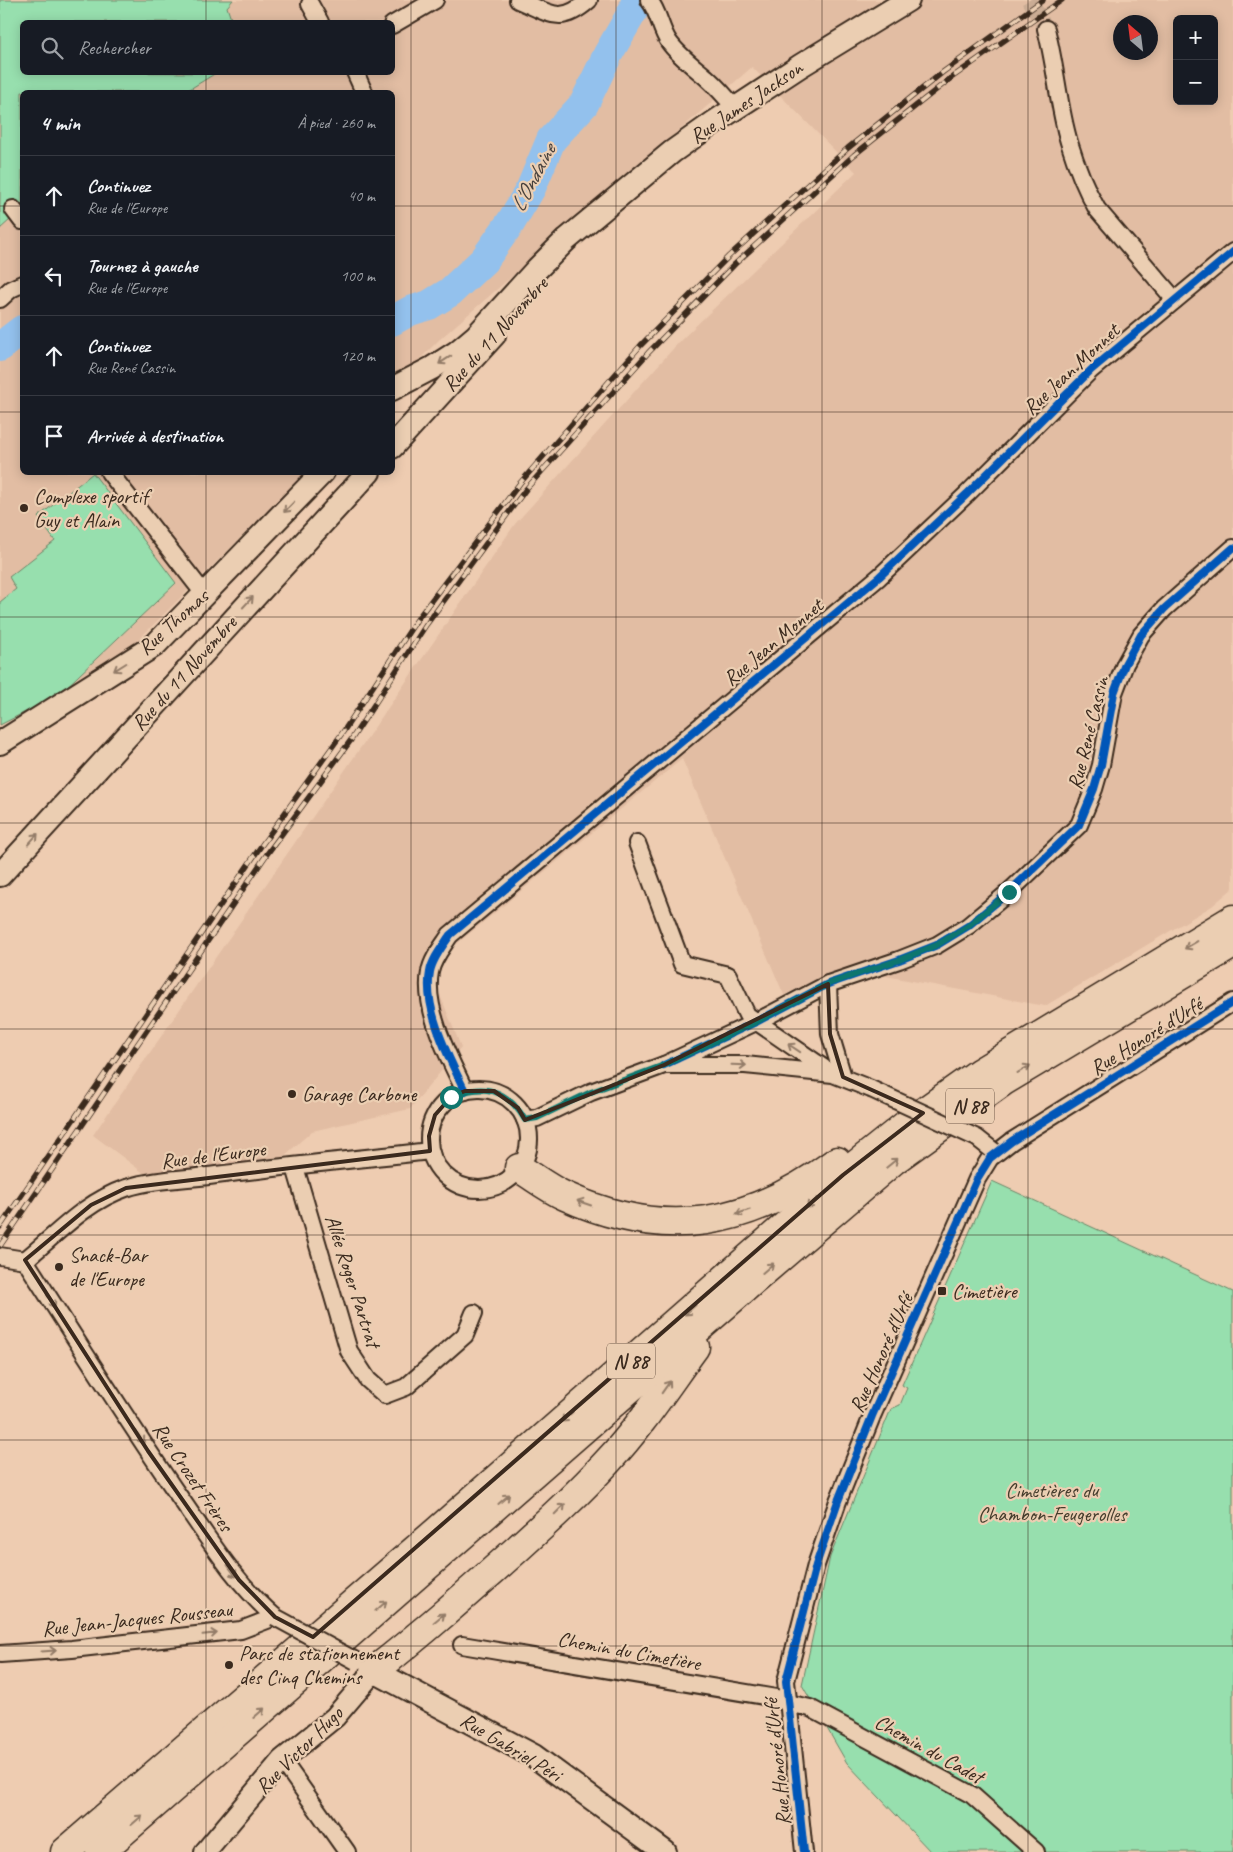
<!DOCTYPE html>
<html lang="fr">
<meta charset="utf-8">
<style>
:root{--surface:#171b24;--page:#20242c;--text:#f1f3f6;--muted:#9ea1a6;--line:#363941}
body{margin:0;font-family:Caveat,sans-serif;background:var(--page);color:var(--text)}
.controls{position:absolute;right:15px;top:15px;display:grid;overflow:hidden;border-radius:8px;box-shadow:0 2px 12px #0003}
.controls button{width:45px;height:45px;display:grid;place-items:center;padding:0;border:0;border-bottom:1px solid var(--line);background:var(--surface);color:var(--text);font:25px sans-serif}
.compass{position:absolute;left:1113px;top:15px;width:45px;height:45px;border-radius:50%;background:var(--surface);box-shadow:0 2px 12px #0003;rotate:332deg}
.stop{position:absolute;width:15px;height:15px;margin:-11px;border:4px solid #0f766e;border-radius:50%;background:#fff}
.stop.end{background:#0f766e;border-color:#fff;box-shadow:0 1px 5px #0008}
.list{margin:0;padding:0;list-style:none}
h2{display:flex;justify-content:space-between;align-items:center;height:65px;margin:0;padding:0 20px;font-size:21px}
h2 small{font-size:16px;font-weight:400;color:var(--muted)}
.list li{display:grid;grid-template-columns:32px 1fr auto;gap:15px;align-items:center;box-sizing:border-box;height:80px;padding:0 20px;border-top:1px solid var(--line)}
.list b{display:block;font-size:19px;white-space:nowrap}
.list p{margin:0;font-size:16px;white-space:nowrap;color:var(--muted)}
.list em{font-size:16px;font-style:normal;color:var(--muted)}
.icon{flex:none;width:28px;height:28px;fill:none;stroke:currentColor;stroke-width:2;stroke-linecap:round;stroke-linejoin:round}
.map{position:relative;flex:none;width:1233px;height:1852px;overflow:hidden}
.search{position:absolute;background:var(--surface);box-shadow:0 2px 12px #0003;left:20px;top:20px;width:375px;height:55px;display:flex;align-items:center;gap:12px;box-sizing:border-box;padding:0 18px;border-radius:8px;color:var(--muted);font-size:19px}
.panel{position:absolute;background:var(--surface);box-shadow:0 2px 12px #0003;left:20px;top:90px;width:375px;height:385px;border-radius:8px}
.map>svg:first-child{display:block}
.built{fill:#e2bda3;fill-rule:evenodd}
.green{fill:#97dfae;stroke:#698466}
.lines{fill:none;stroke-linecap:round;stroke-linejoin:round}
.river{stroke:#93c1ed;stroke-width:30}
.minor-tunnel{stroke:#caac94;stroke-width:16;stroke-dasharray:16 8;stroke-linecap:butt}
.minor-casing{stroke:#3b2a1e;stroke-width:20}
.tertiary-casing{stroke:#3b2a1e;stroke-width:24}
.secondary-casing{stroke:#3b2a1e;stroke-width:26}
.trunk-casing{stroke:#3b2a1e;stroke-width:31}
.minor{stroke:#ebceb2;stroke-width:16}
.tertiary{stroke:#ebceb2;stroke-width:20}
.secondary{stroke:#ebceb2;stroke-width:22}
.trunk{stroke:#ebceb2;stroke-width:28}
.rail-casing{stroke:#3b2a1e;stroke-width:5.5}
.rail{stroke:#ebceb2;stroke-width:4;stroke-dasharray:11;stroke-linecap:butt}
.minor-bridge-casing{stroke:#3b2a1e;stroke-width:20;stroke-linecap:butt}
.minor-bridge{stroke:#ebceb2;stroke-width:16}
.cycleway-casing{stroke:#ebceb2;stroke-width:11}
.cycleway{stroke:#0057b8;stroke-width:8}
.oneway{stroke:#937c68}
.route{stroke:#0f766e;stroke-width:6}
.marked{fill:none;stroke:#3b2a1e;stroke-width:4;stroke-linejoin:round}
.grid{fill:none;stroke:#3b2a1e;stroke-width:1;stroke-opacity:0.55}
.poi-dot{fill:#3b2a1e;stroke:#ebceb2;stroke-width:2}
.labels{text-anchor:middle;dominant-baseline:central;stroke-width:4.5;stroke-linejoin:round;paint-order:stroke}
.shield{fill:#ebceb2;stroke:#705b4a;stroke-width:1}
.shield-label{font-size:20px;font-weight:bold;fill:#3b2a1e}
.street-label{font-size:21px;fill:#3b2a1e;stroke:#ebceb2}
.poi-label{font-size:21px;fill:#3b2a1e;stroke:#ebceb2;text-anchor:start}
.park-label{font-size:21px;fill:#443c2c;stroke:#ebceb2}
.water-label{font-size:22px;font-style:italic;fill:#48413d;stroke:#ebceb2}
</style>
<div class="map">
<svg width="1233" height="1852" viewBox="0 0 1233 1852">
<rect width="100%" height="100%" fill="#eeccb1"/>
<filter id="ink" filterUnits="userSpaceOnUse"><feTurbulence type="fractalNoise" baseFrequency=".02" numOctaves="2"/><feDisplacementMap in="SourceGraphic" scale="10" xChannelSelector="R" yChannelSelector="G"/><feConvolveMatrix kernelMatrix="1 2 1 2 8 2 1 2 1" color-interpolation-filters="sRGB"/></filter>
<g filter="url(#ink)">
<g class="built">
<path d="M 233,0 L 1233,0 L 1233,888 L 1212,906 L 1045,1006 L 843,968 L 784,995 L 682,759 L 443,955 L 436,985 L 461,1047 L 410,1109 L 312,1131 L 283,1157 L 145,1174 L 93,1135 L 515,524 L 681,340 L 856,172 L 752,67 L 440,339 L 393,386 L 392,92 L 185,92 L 216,73 L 392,72 L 392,22 L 232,22 L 227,7 ZM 1177,19 L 1214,19 L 1214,101 L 1177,101 ZM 1120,22 L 1150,22 L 1150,52 L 1120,52 Z"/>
<path d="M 22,209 L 22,472 L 306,473 L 135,643 L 0,724 L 0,229 Z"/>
</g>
<g class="green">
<path d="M 0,0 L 233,0 L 227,7 L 232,22 L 22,22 L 22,72 L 216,73 L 185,92 L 22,92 L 22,209 L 0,229 Z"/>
<path d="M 93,473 L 176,583 L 58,695 L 0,725 L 0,602 L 16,589 L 9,577 L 55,541 L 38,517 Z"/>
<path d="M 992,1181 L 1233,1292 L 1233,1852 L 931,1852 L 847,1763 L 802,1685 L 830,1557 L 891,1409 L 900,1405 L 907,1388 L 902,1385 Z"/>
</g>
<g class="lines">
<g class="river">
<path d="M 392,321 L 410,311 L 429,305 L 450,292 L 484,260 L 511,222 L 531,188 L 551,140 L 584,104 L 608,54 L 633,11 L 636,0"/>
<path d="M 0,347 L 22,330"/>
</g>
<path class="minor-tunnel" d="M 1029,0 L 1046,29"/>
<defs>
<g id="minor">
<path d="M 518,0 C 550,13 560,26 589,0"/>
<path d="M 649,0 C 659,12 660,29 669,42 C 679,56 693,66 706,77 C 717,87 726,97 735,108"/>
<path d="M 310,4 L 320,22"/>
<path d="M 392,25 L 435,0"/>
<path d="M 1046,29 C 1056,66 1058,105 1069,142 C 1076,165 1085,188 1097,209 L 1175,300"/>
<path d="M 355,72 L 364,92"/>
<path d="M 13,209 L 22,221"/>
<path d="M 0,299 L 11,289 L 22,284"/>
<path d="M 109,472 L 205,595"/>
<path d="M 637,843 L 682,964 L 728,975 L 747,1015 L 831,1073"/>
<path d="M 828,984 L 830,1034 L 843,1077"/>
<path d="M 664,1065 L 756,1022 L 828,984 L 899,960 L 937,945 L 968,926 L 1009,892 L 1079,825 L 1094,789 L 1101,765 L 1114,693 L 1125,664 L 1141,635 L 1164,609 L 1233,548"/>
<circle cx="479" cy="1139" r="50"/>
<path d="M 465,1091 C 449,1058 423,1009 430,972 C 432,959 443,946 450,935 L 879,577 L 967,494 L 1091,370 L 1233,252"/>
<path d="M 525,1120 L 537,1118 L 591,1092 L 664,1065 L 745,1065 L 833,1074 L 871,1089"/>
<path d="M 295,1167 L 349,1351 L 368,1380 L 385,1395 L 406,1387 L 465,1335 L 474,1313"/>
<path d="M 0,1256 L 25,1260"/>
<path d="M 25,1260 C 57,1234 85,1202 126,1188 C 154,1179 187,1179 216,1175 C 287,1166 359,1159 430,1151"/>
<path d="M 462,1645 L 776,1698 L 788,1703 L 810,1708 L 972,1795 L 1036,1852"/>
<path d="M 0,1654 L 72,1649 L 241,1630 L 275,1617 C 234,1582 205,1533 174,1489 C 123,1414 74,1337 25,1260"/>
<path d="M 282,1760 L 347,1852"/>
<path d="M 804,1852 L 786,1681 L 816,1565 L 838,1501 L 872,1416 L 977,1179 L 990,1158 L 1012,1141 L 1233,1002"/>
</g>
<path id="tertiary" d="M 205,1852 L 282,1760 L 335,1717 L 374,1671"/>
<g id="secondary">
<path d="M 392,389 L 432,368 L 457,352 L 476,336 L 537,269 L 566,240 L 672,152 L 713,123 L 800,66 L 908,0"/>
<path d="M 392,447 L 494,335"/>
<path d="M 0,743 L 155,645 L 323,472"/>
<path d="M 0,875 L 369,472"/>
<path d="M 374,1671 L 534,1756 L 665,1852"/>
</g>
<g id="trunk">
<path d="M 519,1168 C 534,1177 549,1189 565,1196 C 666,1242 749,1226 837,1161"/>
<path d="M 374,1671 C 423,1633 469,1592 515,1551 C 547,1522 579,1493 608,1461 C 641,1426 667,1385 695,1347"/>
<path d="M 65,1852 L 437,1531 L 843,1175 L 908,1123 L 980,1072 L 1233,919"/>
<path d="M 100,1852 L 754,1280 L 893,1161 L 1004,1081 L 1233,944"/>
</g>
</defs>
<use href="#minor" class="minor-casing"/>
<use href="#tertiary" class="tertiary-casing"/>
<use href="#secondary" class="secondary-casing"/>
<use href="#trunk" class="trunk-casing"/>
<use href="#minor" class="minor"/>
<use href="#tertiary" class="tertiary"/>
<use href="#secondary" class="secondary"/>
<use href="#trunk" class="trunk"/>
<defs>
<g id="rail">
<path d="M 0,1227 L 261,846 L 343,732 L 418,618 L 520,483 L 641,345 L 729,256 L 848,148 L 943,72 L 1043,0"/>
<path d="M 0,1246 L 267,854 L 351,740 L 426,625 L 526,489 L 648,353 L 735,264 L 854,155 L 951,78 L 1062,0"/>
</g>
</defs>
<use href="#rail" class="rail-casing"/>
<use href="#rail" class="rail"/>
<defs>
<g id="minor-bridge">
<path d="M 871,1089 L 977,1138 L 996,1153"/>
<path d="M 275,1617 L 356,1661"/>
</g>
</defs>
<use href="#minor-bridge" class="minor-bridge-casing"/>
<use href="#minor-bridge" class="minor-bridge"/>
<defs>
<g id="cycleway">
<path d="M 664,1065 L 756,1022 L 828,984 L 899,960 L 937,945 L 968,926 L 1009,892 L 1079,825 L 1094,789 L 1101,765 L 1114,693 L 1125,664 L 1141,635 L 1164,609 L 1233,548"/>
<path d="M 465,1091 C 449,1058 423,1009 430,972 C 432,959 443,946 450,935 L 879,577 L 967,494 L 1091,370 L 1233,252"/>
<path d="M 804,1852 L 786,1681 L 816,1565 L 838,1501 L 872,1416 L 977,1179 L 990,1158 L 1012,1141 L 1233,1002"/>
</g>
</defs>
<use href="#cycleway" class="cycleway-casing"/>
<use href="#cycleway" class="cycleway"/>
</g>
<defs><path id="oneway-shaft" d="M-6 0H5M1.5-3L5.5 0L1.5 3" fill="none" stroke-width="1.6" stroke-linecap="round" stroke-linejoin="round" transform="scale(1.25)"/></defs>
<g class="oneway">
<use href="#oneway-shaft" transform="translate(445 360) rotate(147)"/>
<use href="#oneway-shaft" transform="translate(289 507) rotate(134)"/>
<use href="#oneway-shaft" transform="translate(248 602) rotate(-47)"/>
<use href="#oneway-shaft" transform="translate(120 667) rotate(148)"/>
<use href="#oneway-shaft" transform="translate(33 839) rotate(-48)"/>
<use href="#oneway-shaft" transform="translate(1191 945) rotate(149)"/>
<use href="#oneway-shaft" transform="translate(794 1048) rotate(-146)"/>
<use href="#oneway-shaft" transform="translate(739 1065) rotate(2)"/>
<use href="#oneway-shaft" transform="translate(1024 1069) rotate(-31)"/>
<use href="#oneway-shaft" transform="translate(892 1163) rotate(-39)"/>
<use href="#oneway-shaft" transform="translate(584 1203) rotate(-161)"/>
<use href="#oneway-shaft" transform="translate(812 1203) rotate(139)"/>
<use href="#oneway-shaft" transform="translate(743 1212) rotate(161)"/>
<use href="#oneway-shaft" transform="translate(768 1268) rotate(-41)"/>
<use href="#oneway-shaft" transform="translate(51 1301) rotate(57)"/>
<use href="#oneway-shaft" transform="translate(690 1310) rotate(139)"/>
<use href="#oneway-shaft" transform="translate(666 1387) rotate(-55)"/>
<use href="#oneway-shaft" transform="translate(567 1417) rotate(139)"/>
<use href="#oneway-shaft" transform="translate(140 1437) rotate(57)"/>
<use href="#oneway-shaft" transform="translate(504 1499) rotate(-41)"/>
<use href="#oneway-shaft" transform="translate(560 1509) rotate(-45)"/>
<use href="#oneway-shaft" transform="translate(232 1571) rotate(54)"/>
<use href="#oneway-shaft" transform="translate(381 1606) rotate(-41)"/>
<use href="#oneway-shaft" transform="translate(439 1618) rotate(-40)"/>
<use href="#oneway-shaft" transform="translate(210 1634) rotate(-6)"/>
<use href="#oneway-shaft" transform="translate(49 1651) rotate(-4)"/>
<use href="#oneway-shaft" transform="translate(259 1713) rotate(-41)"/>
<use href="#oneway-shaft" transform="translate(137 1820) rotate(-41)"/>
</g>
</g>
<g class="lines" filter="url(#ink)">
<path class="route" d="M 451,1097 C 483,1082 507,1089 525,1120 L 537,1118 L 591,1092 L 664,1065 L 756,1022 L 828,984 L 899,960 L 937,945 L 968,926 L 1009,892"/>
</g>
<path class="marked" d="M 828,984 L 830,1034 L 843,1077 L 923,1113 L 843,1175 L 313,1637 L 275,1617 L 239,1580 L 148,1451 L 25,1260 L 91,1205 L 126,1188 L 430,1151 L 429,1136 L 435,1115 L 451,1097 L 465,1091 L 494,1091 L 518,1108 L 525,1120 L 664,1065 Z"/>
<path class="grid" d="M 206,0 L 206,22M 411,0 L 411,1852M 616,0 L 616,1852M 822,0 L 822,1852M 1028,0 L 1028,1852M 206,72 L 206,92M 0,206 L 22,206M 392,206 L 1233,206M 0,412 L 22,412M 392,412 L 1233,412M 206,472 L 206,1852M 0,617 L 1233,617M 0,823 L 1233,823M 0,1029 L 1233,1029M 0,1235 L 1233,1235M 0,1440 L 1233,1440M 0,1646 L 1233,1646"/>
<g class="poi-dot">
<circle cx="24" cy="508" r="5"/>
<circle cx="292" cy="1094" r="5"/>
<circle cx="59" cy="1267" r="5"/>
<rect x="937" y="1286" width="10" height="10" rx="2.5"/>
<circle cx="229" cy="1665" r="5"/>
</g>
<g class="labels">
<g class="shield">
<rect x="946" y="1088.5" width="48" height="35" rx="4"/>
<rect x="607" y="1343.5" width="48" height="35" rx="4"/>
</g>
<g class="shield-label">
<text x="970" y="1106">N 88</text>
<text x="631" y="1361">N 88</text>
</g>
<g class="street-label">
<text transform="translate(746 102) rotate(-34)">Rue James Jackson</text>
<text transform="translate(495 334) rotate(-48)">Rue du 11 Novembre</text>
<text transform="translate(1071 369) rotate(-43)">Rue Jean Monnet</text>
<text transform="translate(173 622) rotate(-42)">Rue Thomas</text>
<text transform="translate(773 642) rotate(-40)">Rue Jean Monnet</text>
<text transform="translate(184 673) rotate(-48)">Rue du 11 Novembre</text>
<text transform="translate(1088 733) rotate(-76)">Rue René Cassin</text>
<text transform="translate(1146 1036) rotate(-32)">Rue Honoré d'Urfé</text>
<text transform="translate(213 1155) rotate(-7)">Rue de l'Europe</text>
<text transform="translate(353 1281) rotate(72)">Allée Roger Partrat</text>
<text transform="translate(881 1353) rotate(-66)">Rue Honoré d'Urfé</text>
<text transform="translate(193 1477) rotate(56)">Rue Crozet Frères</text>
<text transform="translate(137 1619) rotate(-6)">Rue Jean-Jacques Rousseau</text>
<text transform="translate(629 1651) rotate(10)">Chemin du Cimetière</text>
<text transform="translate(511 1747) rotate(31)">Rue Gabriel Péri</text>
<text transform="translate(929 1749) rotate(29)">Chemin du Cadet</text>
<text transform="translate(299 1750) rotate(-45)">Rue Victor Hugo</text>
<text transform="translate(777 1762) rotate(-96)">Rue Honoré d'Urfé</text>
</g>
<g class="poi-label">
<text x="34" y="496">Complexe sportif<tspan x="34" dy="24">Guy et Alain</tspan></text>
<text x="302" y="1094">Garage Carbone</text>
<text x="69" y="1255">Snack-Bar<tspan x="69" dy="24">de l'Europe</tspan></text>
<text x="952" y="1291">Cimetière</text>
<text x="239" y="1653">Parc de stationnement<tspan x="239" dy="24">des Cinq Chemins</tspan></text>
</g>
<g class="park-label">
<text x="1052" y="1490">Cimetières du<tspan x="1052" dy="24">Chambon-Feugerolles</tspan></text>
</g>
<g class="water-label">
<text transform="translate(533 178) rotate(-62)">L'Ondaine</text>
</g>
</g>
</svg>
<div class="controls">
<button>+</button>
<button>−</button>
</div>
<svg class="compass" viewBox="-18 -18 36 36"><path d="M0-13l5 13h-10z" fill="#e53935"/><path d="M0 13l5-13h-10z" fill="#9ea1a6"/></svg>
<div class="stop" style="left:451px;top:1097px"></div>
<div class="stop end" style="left:1009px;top:892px"></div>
<div class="search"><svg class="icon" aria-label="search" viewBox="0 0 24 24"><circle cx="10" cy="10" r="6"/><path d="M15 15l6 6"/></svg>Rechercher</div>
<section class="panel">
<h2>4 min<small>À pied · 260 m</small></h2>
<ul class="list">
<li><svg class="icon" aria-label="ahead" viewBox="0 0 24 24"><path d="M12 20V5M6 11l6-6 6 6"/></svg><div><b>Continuez</b><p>Rue de l'Europe</p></div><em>40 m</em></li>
<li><svg class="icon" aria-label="left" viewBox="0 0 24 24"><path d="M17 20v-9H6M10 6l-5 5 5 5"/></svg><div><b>Tournez à gauche</b><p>Rue de l'Europe</p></div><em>100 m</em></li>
<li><svg class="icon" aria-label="ahead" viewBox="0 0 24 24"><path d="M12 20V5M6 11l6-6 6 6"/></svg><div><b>Continuez</b><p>Rue René Cassin</p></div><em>120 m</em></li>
<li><svg class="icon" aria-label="arrive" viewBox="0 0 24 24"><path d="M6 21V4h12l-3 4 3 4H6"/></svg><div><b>Arrivée à destination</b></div></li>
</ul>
</section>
</div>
